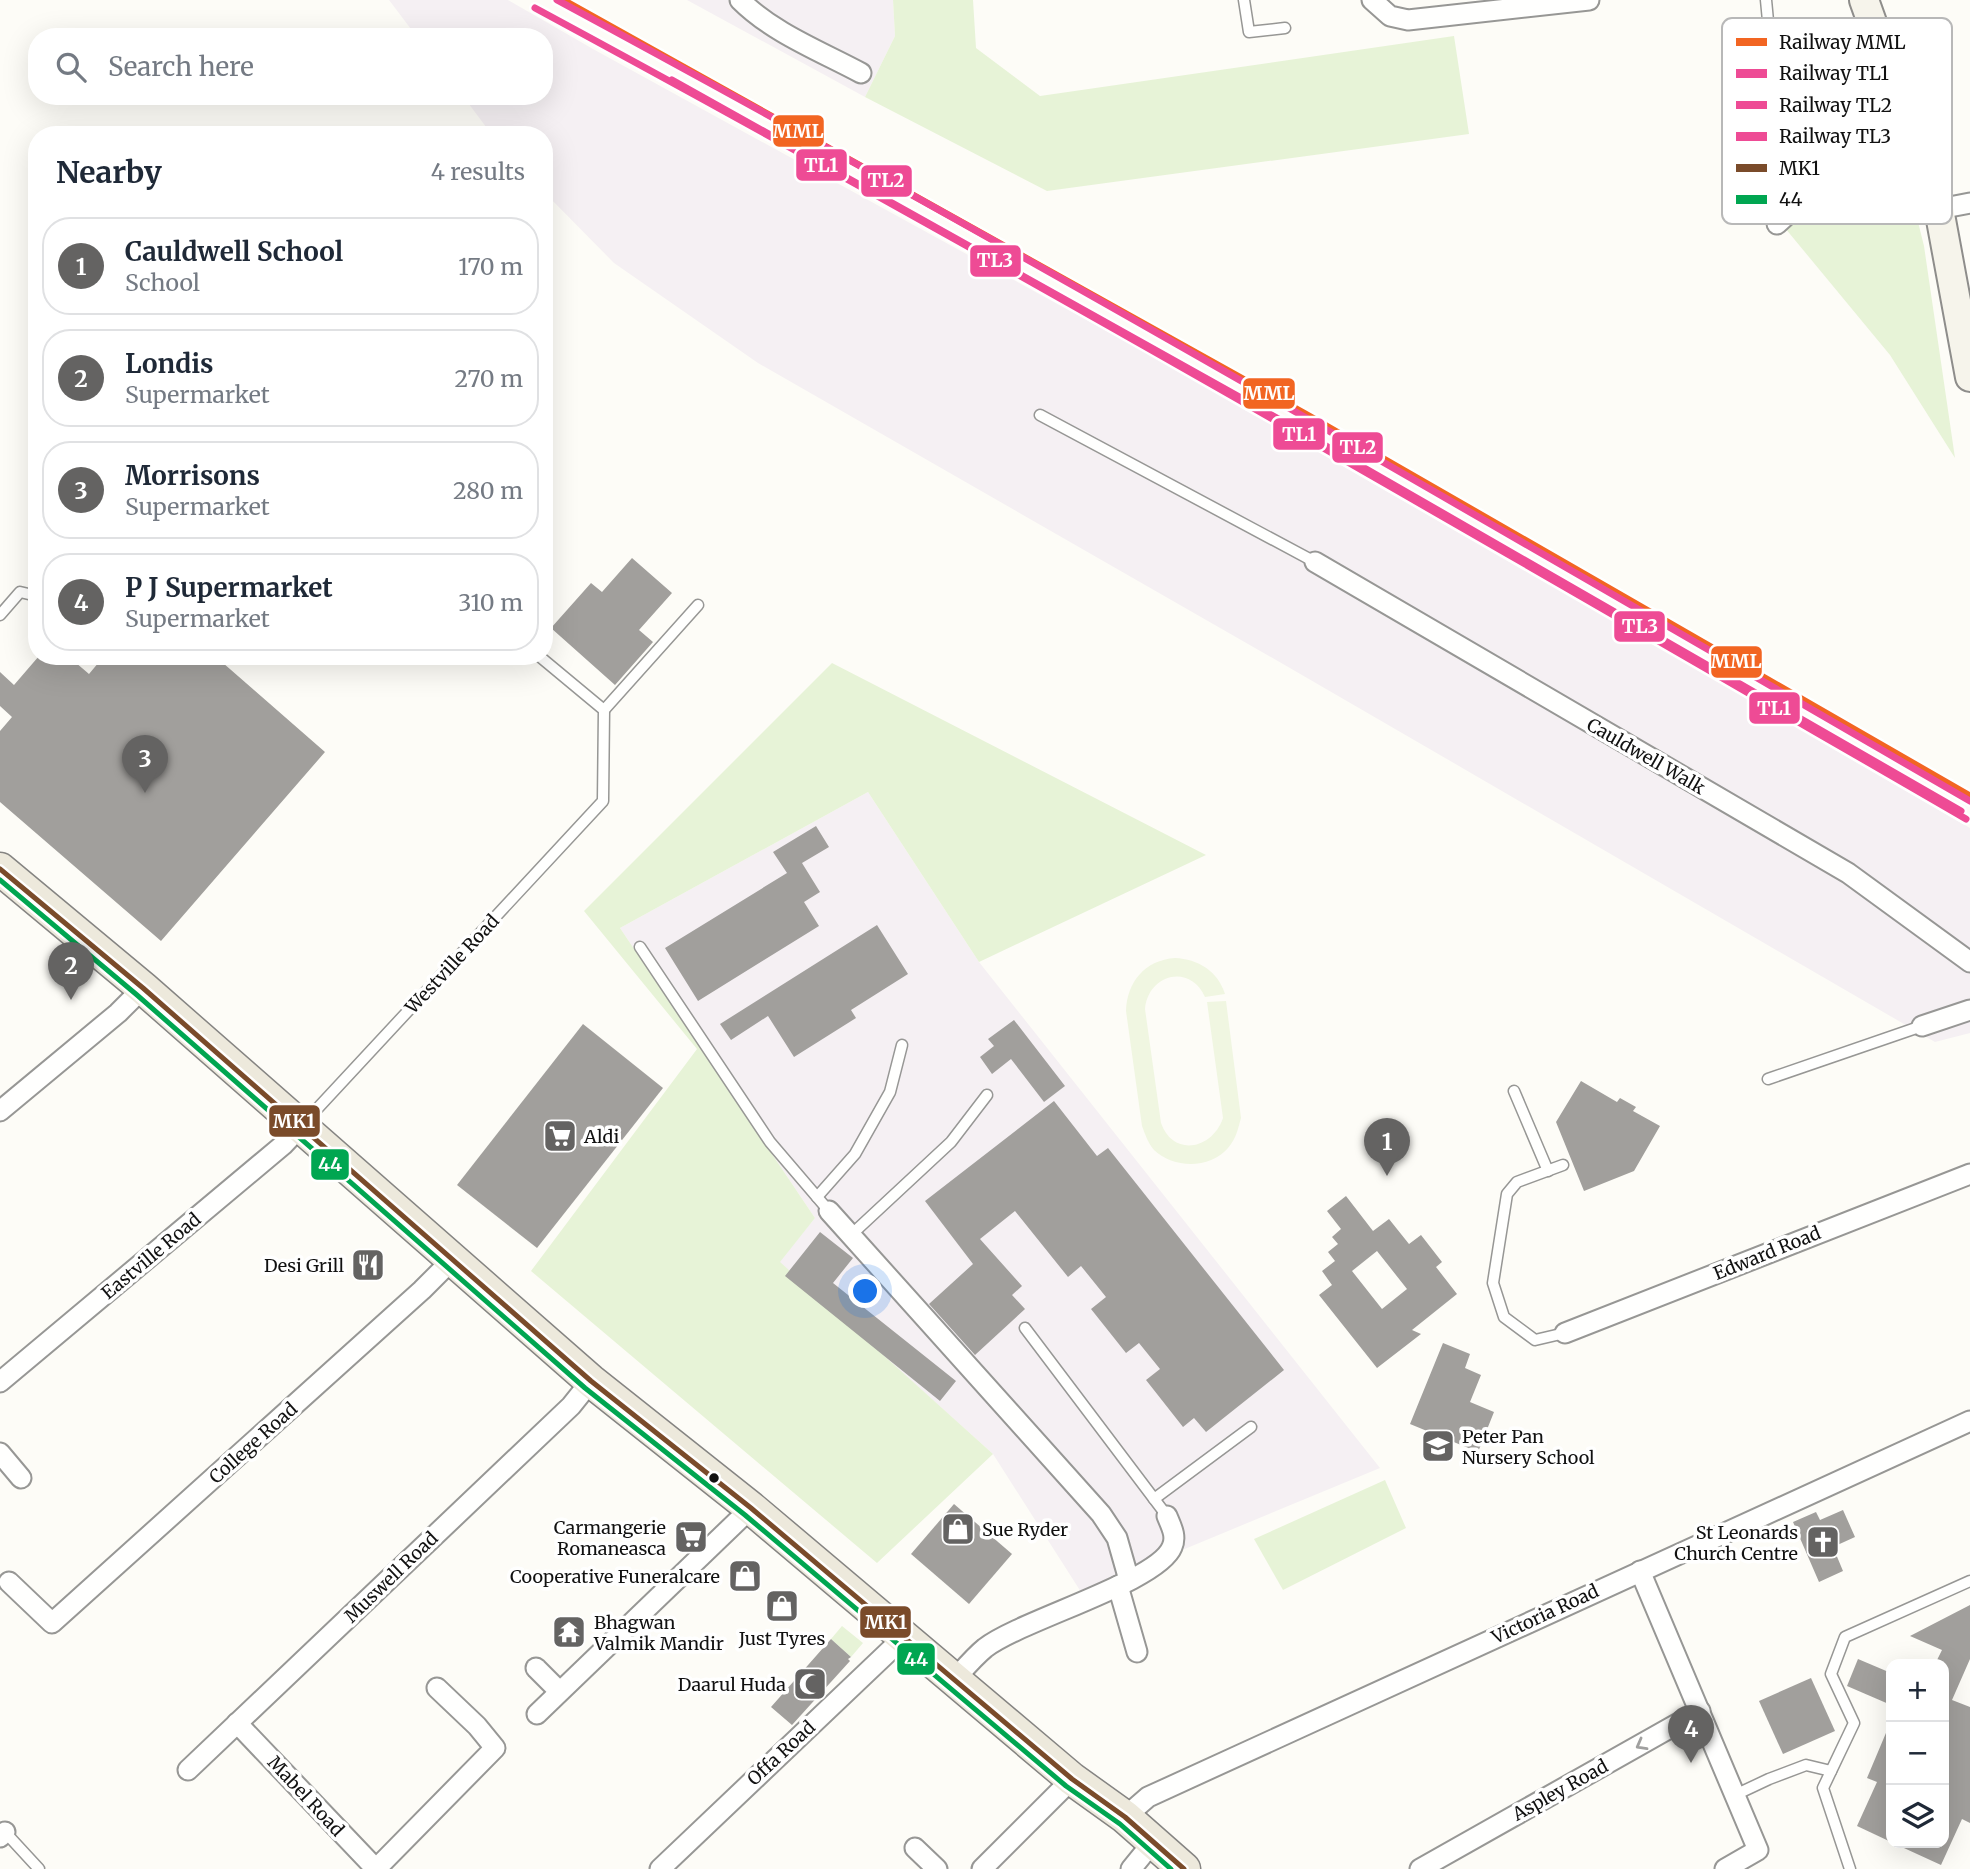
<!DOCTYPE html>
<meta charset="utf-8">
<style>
:root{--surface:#fff;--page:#f6f6f7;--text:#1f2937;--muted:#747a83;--line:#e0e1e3;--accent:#646362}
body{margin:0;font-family:Merriweather,serif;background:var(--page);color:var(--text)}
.controls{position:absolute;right:21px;bottom:21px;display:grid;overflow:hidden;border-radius:14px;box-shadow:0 7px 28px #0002}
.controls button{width:63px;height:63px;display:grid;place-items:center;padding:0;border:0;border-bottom:2px solid var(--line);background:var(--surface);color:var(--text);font:35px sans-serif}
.you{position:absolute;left:866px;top:1292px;width:24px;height:24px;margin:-18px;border:5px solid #fff;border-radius:50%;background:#1a73e8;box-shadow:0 0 0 10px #1a73e833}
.badge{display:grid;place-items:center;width:46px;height:46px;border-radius:50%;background:var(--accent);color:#fff;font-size:23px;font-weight:700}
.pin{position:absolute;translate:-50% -58px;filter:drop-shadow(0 2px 4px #0008)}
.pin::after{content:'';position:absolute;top:37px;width:24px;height:21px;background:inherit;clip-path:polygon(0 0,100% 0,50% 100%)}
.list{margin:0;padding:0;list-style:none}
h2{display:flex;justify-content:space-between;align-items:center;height:91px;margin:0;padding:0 28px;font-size:30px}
h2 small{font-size:23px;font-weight:400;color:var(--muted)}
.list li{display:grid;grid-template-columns:46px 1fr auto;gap:21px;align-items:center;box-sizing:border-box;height:98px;margin:0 14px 14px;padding:0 14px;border:2px solid var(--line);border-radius:28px}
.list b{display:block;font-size:26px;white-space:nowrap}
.list p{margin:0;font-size:23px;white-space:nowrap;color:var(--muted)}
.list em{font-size:23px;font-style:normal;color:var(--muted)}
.icon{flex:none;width:38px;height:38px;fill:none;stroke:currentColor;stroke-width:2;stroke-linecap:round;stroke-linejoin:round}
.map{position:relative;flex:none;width:1970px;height:1869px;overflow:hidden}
.search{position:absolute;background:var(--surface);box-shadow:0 7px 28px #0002;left:28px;top:28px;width:525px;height:77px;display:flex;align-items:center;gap:18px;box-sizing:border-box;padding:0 24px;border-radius:28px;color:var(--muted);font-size:26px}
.panel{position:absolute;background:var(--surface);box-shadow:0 7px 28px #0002;left:28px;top:126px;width:525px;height:539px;border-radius:28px}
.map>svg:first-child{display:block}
.industrial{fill:#f5f0f3}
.green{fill:#e7f3d7}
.pitch{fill:#f0f6e1}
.building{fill:#a19f9c;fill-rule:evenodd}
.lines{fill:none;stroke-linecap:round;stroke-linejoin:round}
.lane-casing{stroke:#979795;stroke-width:13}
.street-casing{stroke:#979795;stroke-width:23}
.secondary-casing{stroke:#8e8d8b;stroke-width:32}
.primary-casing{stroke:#858482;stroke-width:35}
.lane{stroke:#fffffe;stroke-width:10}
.street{stroke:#fffffe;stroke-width:19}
.secondary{stroke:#f6f4eb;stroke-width:28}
.primary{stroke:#ede9dc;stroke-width:32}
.bus-1-casing{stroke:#fff;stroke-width:10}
.bus-2-casing{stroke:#fff;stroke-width:10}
.bus-1{stroke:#7a4b2a;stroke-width:5}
.bus-2{stroke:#00a651;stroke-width:5}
.rail-1-casing{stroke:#fff;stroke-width:12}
.rail-2-casing{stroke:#fff;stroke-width:12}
.rail-3-casing{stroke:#fff;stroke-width:12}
.rail-4-casing{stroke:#fff;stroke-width:12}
.rail-1{stroke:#f26522;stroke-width:7}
.rail-2{stroke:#ee4b95;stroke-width:7}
.rail-3{stroke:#ee4b95;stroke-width:7}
.rail-4{stroke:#ee4b95;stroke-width:7}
.oneway{stroke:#a0a09f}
.bus-dot{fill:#111;stroke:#fff;stroke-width:2.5}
.labels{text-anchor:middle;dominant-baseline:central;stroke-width:7;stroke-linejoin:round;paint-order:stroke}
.street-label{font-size:18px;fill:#111;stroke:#fff}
.poi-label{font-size:18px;fill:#111;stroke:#fff;text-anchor:end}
.key{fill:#fff;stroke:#b8b8b8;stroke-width:2}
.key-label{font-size:19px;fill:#111}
.line-badge{stroke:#fff;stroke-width:2.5}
.badge-label{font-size:19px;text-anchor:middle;font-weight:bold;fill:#fff}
</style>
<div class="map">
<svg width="1970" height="1869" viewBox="0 0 1970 1869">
<rect width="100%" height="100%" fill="#fdfcf7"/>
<g class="industrial">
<path d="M 389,0 L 508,0 L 593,49 L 1154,357 L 1970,828 L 1970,1033 L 1935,1042 L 1283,664 L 758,363 L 614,263 L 544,192 L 544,135 L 492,135 L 463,96 L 544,96 L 544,37 L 417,37 Z"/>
<path d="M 687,0 L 893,0 L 895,36 L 865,97 Z"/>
<path d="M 868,792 L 979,962 L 1380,1468 L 1081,1592 L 993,1454 L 779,1262 L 815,1218 L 620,928 Z"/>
</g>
<g class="green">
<path d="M 893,0 L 973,0 L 976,48 L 1040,96 L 1454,36 L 1469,134 L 1047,191 L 865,97 L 895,36 Z"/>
<path d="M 1875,157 L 1903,162 L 1924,246 L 1955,458 L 1890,355 L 1785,228 L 1841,179 Z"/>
<path d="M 832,663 L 1206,855 L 979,962 L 868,792 L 620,928 L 815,1218 L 780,1262 L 993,1454 L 877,1563 L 531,1271 L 697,1049 L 584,911 Z"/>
<path d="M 1385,1480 L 1406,1528 L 1283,1590 L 1254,1539 Z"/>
<path d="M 842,1626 L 863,1643 L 851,1657 L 831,1639 Z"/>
</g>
<path class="pitch" d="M 1175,958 C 1198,959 1218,971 1225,994 L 1205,997 C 1190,963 1148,974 1145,1009 L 1161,1123 C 1173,1157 1212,1150 1223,1118 L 1207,1002 L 1226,1001 L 1241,1118 C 1238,1129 1236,1139 1228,1148 C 1210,1169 1174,1169 1154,1150 C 1148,1143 1145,1134 1142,1126 L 1126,1011 C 1127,982 1145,960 1175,958 Z"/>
<g class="building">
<path d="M 632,558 L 672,593 L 639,630 L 653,642 L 615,685 L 551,628 L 591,583 L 602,592 Z"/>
<path d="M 39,656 L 68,656 L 89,674 L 104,656 L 215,656 L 325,752 L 161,941 L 0,802 L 0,731 L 12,717 L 0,706 L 0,672 L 14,685 Z"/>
<path d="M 816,826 L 829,847 L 802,863 L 820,892 L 804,902 L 819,926 L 698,1001 L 665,948 L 787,873 L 773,852 Z"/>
<path d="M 877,925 L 908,974 L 851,1010 L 856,1018 L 794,1057 L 768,1016 L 731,1040 L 720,1024 Z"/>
<path d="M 1014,1020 L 1065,1086 L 1044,1102 L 1011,1059 L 992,1074 L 980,1057 L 994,1046 L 988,1039 Z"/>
<path d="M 583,1024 L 663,1088 L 537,1248 L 457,1185 Z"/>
<path d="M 1581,1081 L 1617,1102 L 1620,1098 L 1636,1107 L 1633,1111 L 1660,1126 L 1634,1171 L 1584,1191 L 1556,1122 Z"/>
<path d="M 1054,1101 L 1097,1156 L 1108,1148 L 1284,1370 L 1206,1432 L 1194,1418 L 1183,1427 L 1146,1380 L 1160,1369 L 1139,1343 L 1126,1353 L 1091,1309 L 1106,1297 L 1081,1266 L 1068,1277 L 1015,1211 L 980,1239 L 1022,1286 L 1012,1295 L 1025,1309 L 975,1355 L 929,1304 L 973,1264 L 925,1201 Z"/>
<path d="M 1346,1196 L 1373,1231 L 1389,1219 L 1409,1244 L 1421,1235 L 1442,1262 L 1436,1267 L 1457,1294 L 1412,1330 L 1421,1334 L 1377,1368 L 1319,1295 L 1332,1285 L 1322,1271 L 1335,1261 L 1328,1252 L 1338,1244 L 1332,1237 L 1341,1229 L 1327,1211 ZM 1377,1251 L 1407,1289 L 1382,1309 L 1352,1271 Z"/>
<path d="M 820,1232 L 853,1258 L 833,1283 L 956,1381 L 940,1401 L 785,1276 Z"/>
<path d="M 1443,1343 L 1470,1354 L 1465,1368 L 1481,1375 L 1470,1402 L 1494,1412 L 1478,1452 L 1410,1424 Z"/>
<path d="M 954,1504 L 1012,1554 L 969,1604 L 911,1554 Z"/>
<path d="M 1843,1510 L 1855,1537 L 1833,1547 L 1843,1571 L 1819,1582 L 1793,1522 L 1816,1512 L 1820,1520 Z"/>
<path d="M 1970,1605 L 1970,1659 L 1952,1700 L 1970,1707 L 1970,1823 L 1962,1819 L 1941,1865 L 1893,1843 L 1944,1843 L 1944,1664 L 1935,1664 L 1942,1650 L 1910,1636 Z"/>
<path d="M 831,1639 L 851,1657 L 848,1659 L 850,1661 L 792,1725 L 771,1707 Z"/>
<path d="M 1858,1659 L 1891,1673 L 1891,1705 L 1847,1686 Z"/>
<path d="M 1811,1678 L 1835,1731 L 1783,1754 L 1759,1701 Z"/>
<path d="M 1891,1721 L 1891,1842 L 1857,1826 L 1877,1782 L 1867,1778 Z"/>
</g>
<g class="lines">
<defs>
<g id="lane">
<path d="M 1244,0 L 1249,32 L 1285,28"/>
<path d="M 1766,0 L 1770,42"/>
<path d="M 1040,415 L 1315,562"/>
<path d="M 0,615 L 20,592 L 37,596"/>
<path d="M 604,710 L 698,605"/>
<path d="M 640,947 L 770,1142 L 829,1211"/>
<path d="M 1768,1079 L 1922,1026"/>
<path d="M 1514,1091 L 1548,1171"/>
<path d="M 303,1124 L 603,801 L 604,710 L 539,656"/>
<path d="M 1563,1165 L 1517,1182 L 1507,1194 L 1493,1283 L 1504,1317 L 1535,1340 L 1565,1333"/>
<path d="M 817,1197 L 855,1154 L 890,1092 L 902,1045"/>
<path d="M 851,1235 L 951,1142 L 987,1095"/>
<path d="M 1025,1328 L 1167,1516"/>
<path d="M 1154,1499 L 1251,1427"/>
<path d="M 1735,1795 L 1769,1779 L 1806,1765 L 1831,1771"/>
<path d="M 3,1830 L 39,1869"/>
<path d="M 1850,1869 L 1823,1788 L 1854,1723 L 1831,1674 L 1845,1637 L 1970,1581"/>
</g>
<g id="street">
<path d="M 740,0 C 773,33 820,51 861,73"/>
<path d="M 1372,0 L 1390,16 L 1408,20 L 1589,0"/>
<path d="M 1939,209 L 1970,203"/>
<path d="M 1777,224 L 1833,173 L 1867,149 L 1916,133"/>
<path d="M 1315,562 L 1848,873 L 1970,962"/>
<path d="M 1922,1026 L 1970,1010"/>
<path d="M 0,1111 L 118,1013 L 143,988"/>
<path d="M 829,1211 L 1101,1514 L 1117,1538 L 1129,1580"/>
<path d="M 1565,1333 L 1970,1174"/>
<path d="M 0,1382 L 283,1145 L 300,1127"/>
<path d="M 0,1453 L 21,1478"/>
<path d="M 1640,1571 L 1758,1850 L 1725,1869"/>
<path d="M 9,1582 L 52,1623 L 422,1290 L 452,1260"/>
<path d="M 1118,1586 L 1137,1652"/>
<path d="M 536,1668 L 559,1691"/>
<path d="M 955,1679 C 964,1669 974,1657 985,1648 C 1021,1620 1158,1582 1172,1547 C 1177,1536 1171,1526 1167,1516"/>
<path d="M 537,1714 L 751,1508"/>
<path d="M 237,1723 L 376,1869"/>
<path d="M 188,1770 L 571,1406 L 591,1381"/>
<path d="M 1125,1817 L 1148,1797 L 1970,1421"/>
<path d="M 0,1837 L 5,1832"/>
<path d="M 915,1848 L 937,1869"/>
<path d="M 376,1869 L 495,1748 L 477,1726 L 437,1688"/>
<path d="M 660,1869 L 903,1638"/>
<path d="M 982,1869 L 1072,1779"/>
<path d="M 1131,1869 L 1153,1842"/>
<path d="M 1420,1869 L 1700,1711"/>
</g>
<path id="secondary" d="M 1864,0 L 1884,56 L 1916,133 L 1939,209 L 1970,377"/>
<path id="primary" d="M 0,869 L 143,988 L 591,1381 L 751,1508 L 1072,1779 L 1125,1817 L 1184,1869"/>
</defs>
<use href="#lane" class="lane-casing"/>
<use href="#street" class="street-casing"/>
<use href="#secondary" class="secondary-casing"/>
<use href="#primary" class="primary-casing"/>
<use href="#lane" class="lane"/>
<use href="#street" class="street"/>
<use href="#secondary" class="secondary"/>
<use href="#primary" class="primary"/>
<defs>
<path id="bus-1" d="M 0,869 L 143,988 L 591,1381 L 751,1508 L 1072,1779 L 1125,1817 L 1184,1869"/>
<path id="bus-2" d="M 0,880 L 137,995 L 585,1388 L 745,1515 L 1066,1786 L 1120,1824 L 1171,1869"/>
</defs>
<use href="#bus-1" class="bus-1-casing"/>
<use href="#bus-2" class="bus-2-casing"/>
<use href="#bus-1" class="bus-1"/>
<use href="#bus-2" class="bus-2"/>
<defs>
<path id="rail-1" d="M 563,0 L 1309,416 L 1970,796"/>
<path id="rail-2" d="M 535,8 C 1017,268 1491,544 1966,819"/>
<path id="rail-3" d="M 557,0 C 1034,257 1501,530 1970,801"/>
<path id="rail-4" d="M 672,80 L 1300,431 L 1961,811"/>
</defs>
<use href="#rail-1" class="rail-1-casing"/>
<use href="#rail-2" class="rail-2-casing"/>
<use href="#rail-3" class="rail-3-casing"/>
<use href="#rail-4" class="rail-4-casing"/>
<use href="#rail-1" class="rail-1"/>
<use href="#rail-2" class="rail-2"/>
<use href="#rail-3" class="rail-3"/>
<use href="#rail-4" class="rail-4"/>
</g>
<defs><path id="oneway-chevron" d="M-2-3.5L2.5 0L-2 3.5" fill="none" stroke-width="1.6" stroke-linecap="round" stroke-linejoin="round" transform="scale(1.75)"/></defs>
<use class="oneway" href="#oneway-chevron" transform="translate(1641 1745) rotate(151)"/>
<defs>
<symbol id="supermarket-square" viewBox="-11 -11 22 22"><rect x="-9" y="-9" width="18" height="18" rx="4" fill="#646362" stroke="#fff"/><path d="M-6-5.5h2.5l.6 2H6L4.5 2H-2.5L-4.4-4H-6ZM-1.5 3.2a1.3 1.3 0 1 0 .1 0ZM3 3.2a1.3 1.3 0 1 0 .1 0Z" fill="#fff"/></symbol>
<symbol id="restaurant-square" viewBox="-11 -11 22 22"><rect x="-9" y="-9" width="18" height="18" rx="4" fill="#646362" stroke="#fff"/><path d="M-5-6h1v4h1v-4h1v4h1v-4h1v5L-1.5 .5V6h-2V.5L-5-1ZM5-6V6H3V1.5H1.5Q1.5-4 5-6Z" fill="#fff"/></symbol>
<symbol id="school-square" viewBox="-11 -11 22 22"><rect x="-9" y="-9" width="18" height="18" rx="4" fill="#646362" stroke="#fff"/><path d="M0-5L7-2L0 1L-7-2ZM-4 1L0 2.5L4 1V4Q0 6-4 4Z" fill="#fff"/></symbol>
<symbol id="shop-square" viewBox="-11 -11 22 22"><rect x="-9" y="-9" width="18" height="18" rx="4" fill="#646362" stroke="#fff"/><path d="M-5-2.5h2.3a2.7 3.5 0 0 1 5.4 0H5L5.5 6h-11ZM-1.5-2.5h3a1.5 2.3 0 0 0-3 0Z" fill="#fff"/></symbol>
<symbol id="church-square" viewBox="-11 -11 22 22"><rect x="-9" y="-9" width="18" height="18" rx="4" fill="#646362" stroke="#fff"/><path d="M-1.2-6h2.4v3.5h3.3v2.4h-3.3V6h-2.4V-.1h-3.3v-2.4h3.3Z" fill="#fff"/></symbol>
<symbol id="temple-square" viewBox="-11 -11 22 22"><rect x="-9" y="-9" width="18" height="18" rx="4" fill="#646362" stroke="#fff"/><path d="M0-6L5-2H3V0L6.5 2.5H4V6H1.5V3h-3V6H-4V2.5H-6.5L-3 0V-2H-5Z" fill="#fff"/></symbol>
<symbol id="mosque-square" viewBox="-11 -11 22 22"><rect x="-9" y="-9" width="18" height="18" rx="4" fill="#646362" stroke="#fff"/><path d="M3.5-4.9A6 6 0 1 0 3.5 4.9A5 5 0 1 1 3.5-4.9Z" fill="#fff"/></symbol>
</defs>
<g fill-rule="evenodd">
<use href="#supermarket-square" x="541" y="1117" width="38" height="38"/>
<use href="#restaurant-square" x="349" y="1246" width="38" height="38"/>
<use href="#school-square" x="1419" y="1427" width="38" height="38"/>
<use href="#shop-square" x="939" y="1510" width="38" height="38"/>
<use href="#supermarket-square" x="672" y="1518" width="38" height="38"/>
<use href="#church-square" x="1804" y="1523" width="38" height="38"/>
<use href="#shop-square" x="726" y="1557" width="38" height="38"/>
<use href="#shop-square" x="763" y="1587" width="38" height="38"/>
<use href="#temple-square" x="550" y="1613" width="38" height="38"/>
<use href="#mosque-square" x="791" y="1665" width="38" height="38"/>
</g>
<circle class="bus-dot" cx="714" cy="1478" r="6"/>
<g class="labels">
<g class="street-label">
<text transform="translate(1646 756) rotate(30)">Cauldwell Walk</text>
<text transform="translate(452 964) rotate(-47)">Westville Road</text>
<text transform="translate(1767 1253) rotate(-22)">Edward Road</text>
<text transform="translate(151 1256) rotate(-40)">Eastville Road</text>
<text transform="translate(253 1443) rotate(-42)">College Road</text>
<text transform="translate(391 1577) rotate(-44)">Muswell Road</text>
<text transform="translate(1545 1614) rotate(-25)">Victoria Road</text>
<text transform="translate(781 1753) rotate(-43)">Offa Road</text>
<text transform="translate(1560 1790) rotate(-29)">Aspley Road</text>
<text transform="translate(306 1796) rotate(47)">Mabel Road</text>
</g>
<g class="poi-label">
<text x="584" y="1136" text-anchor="start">Aldi</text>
<text x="344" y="1265">Desi Grill</text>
<text x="1462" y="1436" text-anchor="start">Peter Pan<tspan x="1462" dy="21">Nursery School</tspan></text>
<text x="666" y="1527">Carmangerie<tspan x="666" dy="21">Romaneasca</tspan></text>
<text x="982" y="1529" text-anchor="start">Sue Ryder</text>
<text x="1798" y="1532">St Leonards<tspan x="1798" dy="21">Church Centre</tspan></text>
<text x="720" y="1576">Cooperative Funeralcare</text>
<text x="594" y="1622" text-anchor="start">Bhagwan<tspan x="594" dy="21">Valmik Mandir</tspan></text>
<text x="782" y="1638" text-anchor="middle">Just Tyres</text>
<text x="786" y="1684">Daarul Huda</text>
</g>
</g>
<rect x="1722" y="18" width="230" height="206" rx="10" class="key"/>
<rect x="1736" y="38" width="31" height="8" fill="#f26522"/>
<rect x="1736" y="69" width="31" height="9" fill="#ee4b95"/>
<rect x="1736" y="101" width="31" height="8" fill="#ee4b95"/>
<rect x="1736" y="132" width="31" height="9" fill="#ee4b95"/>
<rect x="1736" y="164" width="31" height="8" fill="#7a4b2a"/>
<rect x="1736" y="195" width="31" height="9" fill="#00a651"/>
<g class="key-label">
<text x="1779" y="49">Railway MML</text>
<text x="1779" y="80">Railway TL1</text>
<text x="1779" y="112">Railway TL2</text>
<text x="1779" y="143">Railway TL3</text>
<text x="1779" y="175">MK1</text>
<text x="1779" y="206">44</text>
</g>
<g class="line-badge">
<rect x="772" y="114" width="53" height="34" rx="7" fill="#f26522"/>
<rect x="795" y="148" width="53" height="34" rx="7" fill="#ee4b95"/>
<rect x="860" y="164" width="53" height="34" rx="7" fill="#ee4b95"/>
<rect x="969" y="244" width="53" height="34" rx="7" fill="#ee4b95"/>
<rect x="1242" y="377" width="54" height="33" rx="7" fill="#f26522"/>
<rect x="1272" y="417" width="54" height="34" rx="7" fill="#ee4b95"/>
<rect x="1331" y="431" width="53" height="33" rx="7" fill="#ee4b95"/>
<rect x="1613" y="610" width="53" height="33" rx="7" fill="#ee4b95"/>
<rect x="1710" y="645" width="53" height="34" rx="7" fill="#f26522"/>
<rect x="1748" y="691" width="53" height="34" rx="7" fill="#ee4b95"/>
<rect x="268" y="1104" width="53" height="34" rx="7" fill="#7a4b2a"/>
<rect x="310" y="1148" width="40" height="33" rx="7" fill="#00a651"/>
<rect x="859" y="1605" width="53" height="34" rx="7" fill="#7a4b2a"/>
<rect x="896" y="1642" width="40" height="34" rx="7" fill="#00a651"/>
</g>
<g class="badge-label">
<text x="798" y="138">MML</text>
<text x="821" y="172">TL1</text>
<text x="886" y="187">TL2</text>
<text x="995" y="267">TL3</text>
<text x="1269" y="400">MML</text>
<text x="1299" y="441">TL1</text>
<text x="1358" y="454">TL2</text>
<text x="1640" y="633">TL3</text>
<text x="1736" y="668">MML</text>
<text x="1774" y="715">TL1</text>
<text x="294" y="1128">MK1</text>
<text x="330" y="1171">44</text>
<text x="886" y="1629">MK1</text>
<text x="916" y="1666">44</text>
</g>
</svg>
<div class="controls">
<button>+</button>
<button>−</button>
<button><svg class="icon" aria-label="layers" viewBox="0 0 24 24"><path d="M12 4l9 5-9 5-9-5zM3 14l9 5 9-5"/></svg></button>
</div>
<div class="you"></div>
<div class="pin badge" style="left:1387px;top:1176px">1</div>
<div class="pin badge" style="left:71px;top:1000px">2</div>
<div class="pin badge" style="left:145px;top:793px">3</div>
<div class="pin badge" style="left:1691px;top:1763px">4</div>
<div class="search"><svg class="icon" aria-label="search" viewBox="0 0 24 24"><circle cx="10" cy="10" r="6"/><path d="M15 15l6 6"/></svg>Search here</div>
<section class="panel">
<h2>Nearby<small>4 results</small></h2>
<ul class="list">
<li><span class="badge">1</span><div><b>Cauldwell School</b><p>School</p></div><em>170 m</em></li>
<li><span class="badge">2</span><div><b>Londis</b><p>Supermarket</p></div><em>270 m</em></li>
<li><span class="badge">3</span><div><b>Morrisons</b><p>Supermarket</p></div><em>280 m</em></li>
<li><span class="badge">4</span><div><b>P J Supermarket</b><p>Supermarket</p></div><em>310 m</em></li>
</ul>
</section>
</div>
